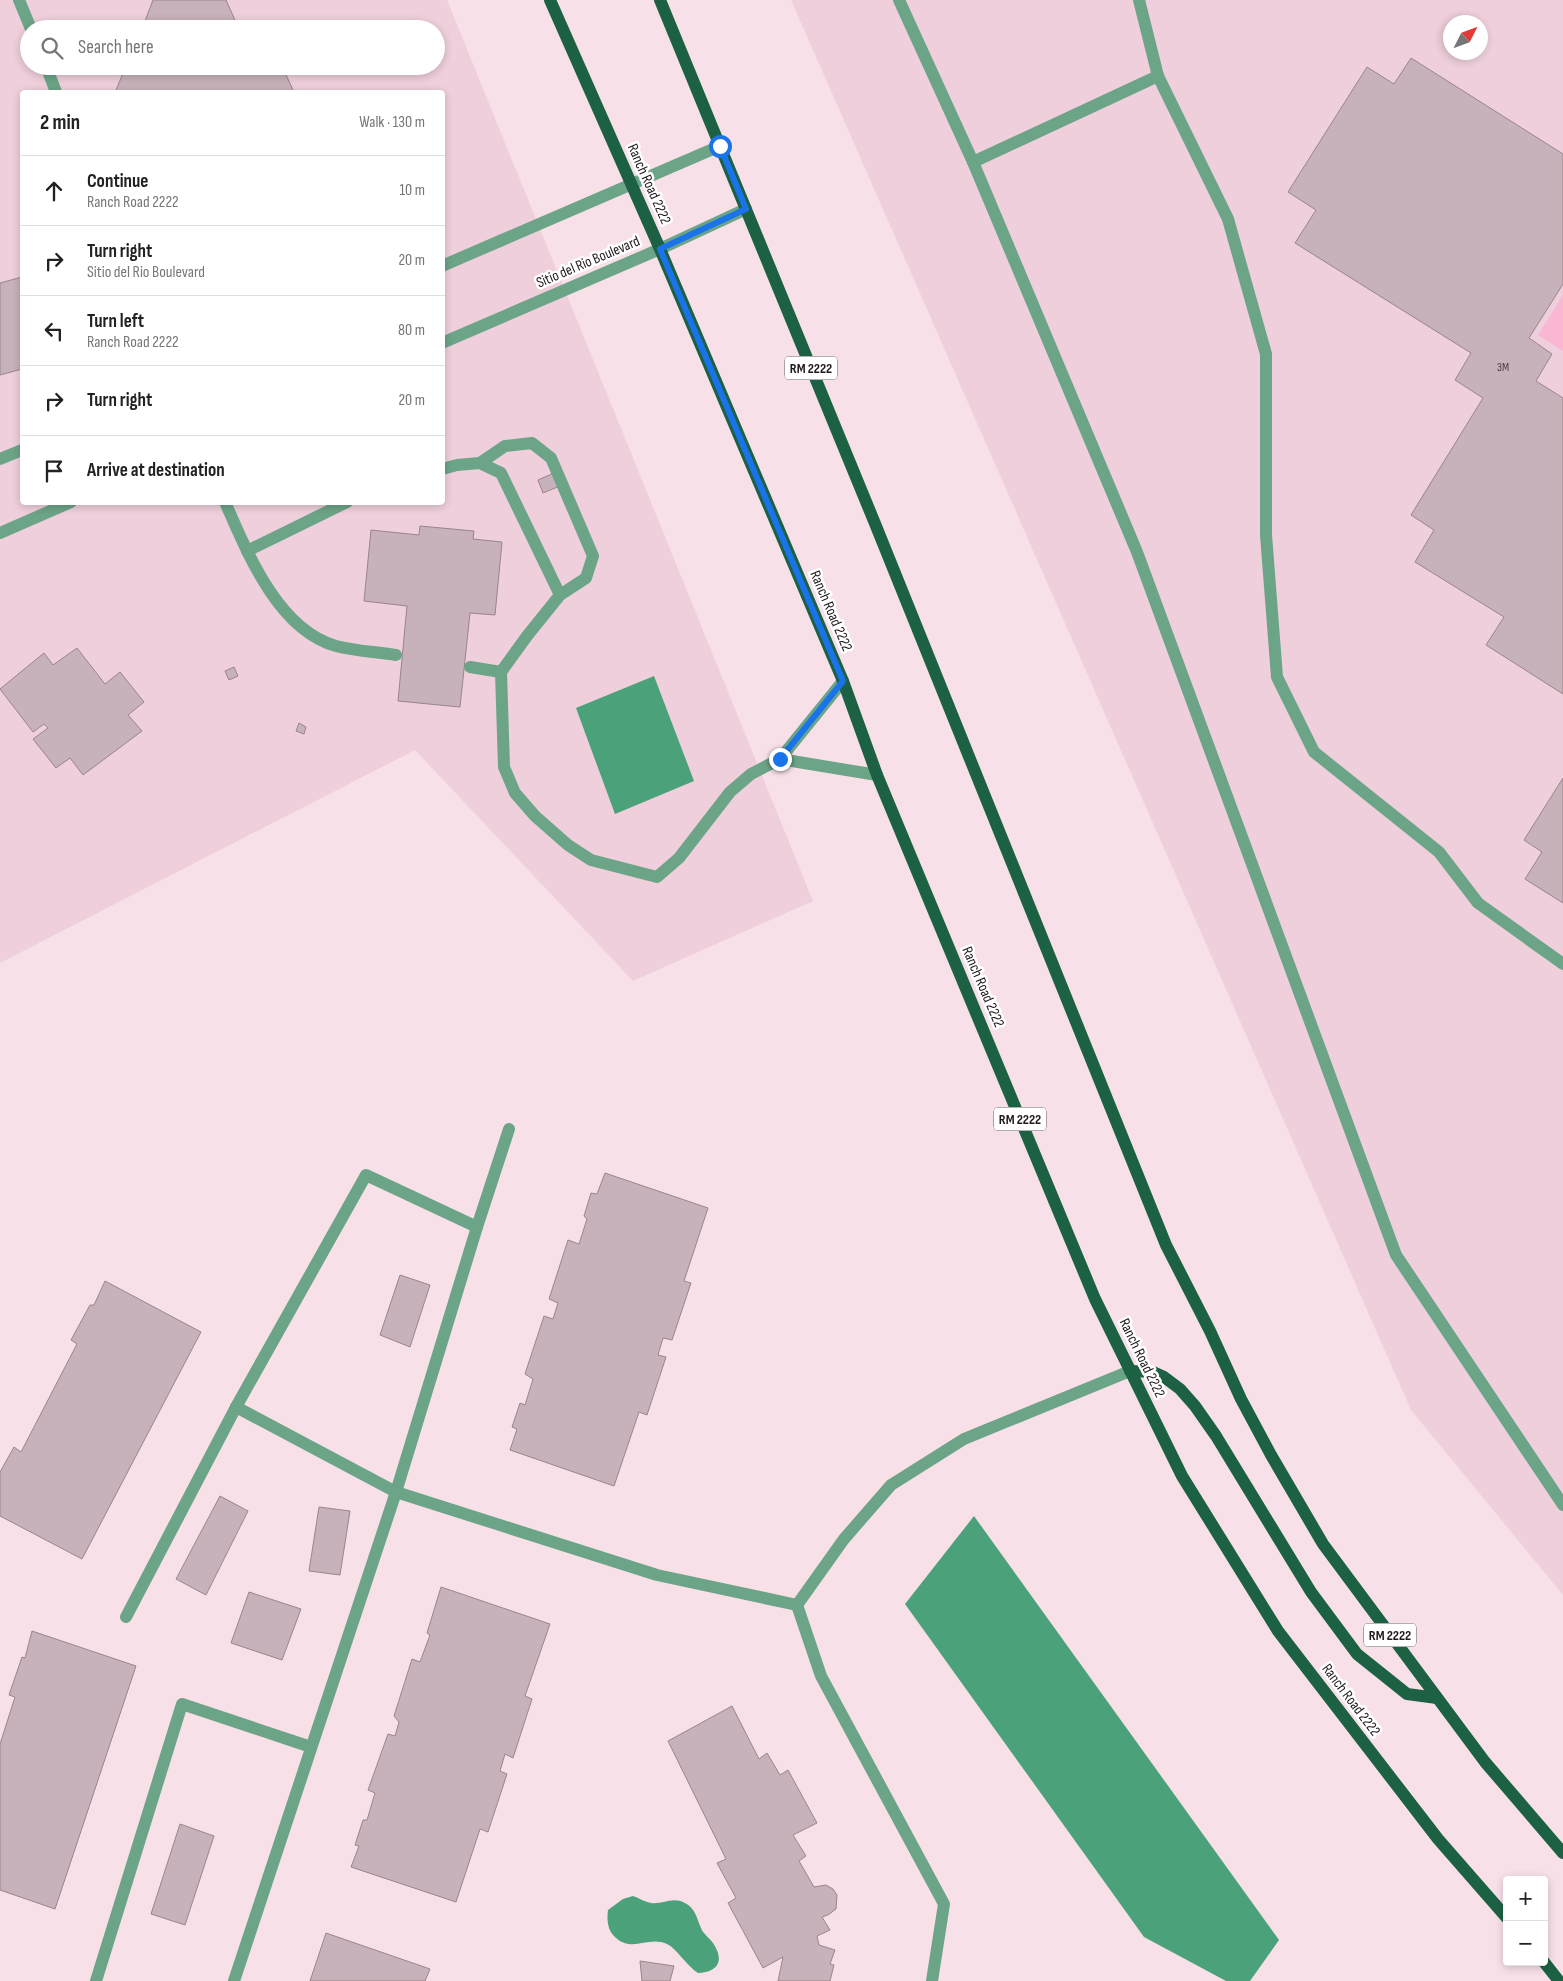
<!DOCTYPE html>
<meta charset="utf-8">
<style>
:root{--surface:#fff;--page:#f2f2f2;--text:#222;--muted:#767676;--line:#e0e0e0}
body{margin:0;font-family:"Sofia Sans Condensed",sans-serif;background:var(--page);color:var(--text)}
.controls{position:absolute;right:15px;bottom:15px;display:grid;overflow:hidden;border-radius:5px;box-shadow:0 2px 8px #0003}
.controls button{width:45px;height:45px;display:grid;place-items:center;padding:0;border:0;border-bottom:1px solid var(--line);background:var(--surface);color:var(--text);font:25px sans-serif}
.compass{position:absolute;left:1443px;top:15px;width:45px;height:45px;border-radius:50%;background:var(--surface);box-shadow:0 2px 8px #0003;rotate:48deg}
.stop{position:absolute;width:15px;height:15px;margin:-11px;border:4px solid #1a73e8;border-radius:50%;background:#fff}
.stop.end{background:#1a73e8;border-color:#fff;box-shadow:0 1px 5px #0008}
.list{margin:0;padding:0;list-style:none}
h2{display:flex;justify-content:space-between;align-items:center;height:65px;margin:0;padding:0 20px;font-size:21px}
h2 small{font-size:16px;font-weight:400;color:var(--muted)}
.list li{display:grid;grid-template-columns:32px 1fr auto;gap:15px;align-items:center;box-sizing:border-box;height:70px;padding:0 20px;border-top:1px solid var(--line)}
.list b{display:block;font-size:19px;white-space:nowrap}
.list p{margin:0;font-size:16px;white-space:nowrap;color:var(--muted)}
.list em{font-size:16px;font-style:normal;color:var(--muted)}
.icon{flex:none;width:28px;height:28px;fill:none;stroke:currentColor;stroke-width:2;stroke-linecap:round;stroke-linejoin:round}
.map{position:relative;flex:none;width:1563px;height:1981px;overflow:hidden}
.search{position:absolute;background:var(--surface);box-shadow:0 2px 8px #0003;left:20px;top:20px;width:425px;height:55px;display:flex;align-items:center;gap:12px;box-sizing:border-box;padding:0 18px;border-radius:28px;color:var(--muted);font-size:19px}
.panel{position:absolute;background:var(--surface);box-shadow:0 2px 8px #0003;left:20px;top:90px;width:425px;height:415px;border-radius:5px}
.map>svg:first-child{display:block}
.built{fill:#eecfdb;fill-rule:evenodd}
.green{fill:#fab7d4}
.water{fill:#4ba179}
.building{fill:#c7b1ba;stroke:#9a858d}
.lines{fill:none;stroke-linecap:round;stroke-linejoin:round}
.lane{stroke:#6ca487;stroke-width:12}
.street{stroke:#6ca487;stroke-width:12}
.primary{stroke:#1d6144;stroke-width:12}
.route{stroke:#1a73e8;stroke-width:6}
.labels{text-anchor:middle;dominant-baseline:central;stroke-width:5;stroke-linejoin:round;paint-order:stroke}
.number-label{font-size:12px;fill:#4a3f44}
.shield{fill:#fff;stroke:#645e60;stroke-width:1}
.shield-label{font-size:14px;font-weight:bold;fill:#21191c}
.street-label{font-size:15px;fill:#21191c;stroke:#fff}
</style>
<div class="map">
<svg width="1563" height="1981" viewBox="0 0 1563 1981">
<rect width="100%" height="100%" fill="#f8e0e9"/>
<g class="built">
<path d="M 0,0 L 447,0 L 813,901 L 633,981 L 415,750 L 0,963 ZM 29,29 L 436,29 L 436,66 L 29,66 ZM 22,92 L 442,92 L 442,502 L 22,502 Z"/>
<path d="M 791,0 L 1563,0 L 1563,1595 L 1411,1410 ZM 1450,22 L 1480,22 L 1480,52 L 1450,52 Z"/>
</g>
<path class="green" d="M 1563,295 L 1563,351 L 1538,335 Z"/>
<g class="water">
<path d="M 654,676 L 694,781 L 615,814 L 576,708 Z"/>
<path d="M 974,1516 L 1279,1940 L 1250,1981 L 1226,1981 L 1144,1937 L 905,1604 Z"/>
<path d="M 633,1896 C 639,1898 645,1902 651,1903 C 662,1905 673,1896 685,1903 C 696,1909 696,1917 701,1928 C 703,1934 710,1938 713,1943 C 725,1961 718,1972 698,1973 C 687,1966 676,1948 667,1944 C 647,1935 631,1955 613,1935 C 607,1928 607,1918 608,1910 L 623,1899 Z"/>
</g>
<g class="building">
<path d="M 153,0 L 226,0 L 239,29 L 142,29 Z"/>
<path d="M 1411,58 L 1563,154 L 1563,284 L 1529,338 L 1552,354 L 1536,381 L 1563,398 L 1563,694 L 1486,645 L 1504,617 L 1415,562 L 1434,530 L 1411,515 L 1483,398 L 1455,380 L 1471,353 L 1295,243 L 1316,210 L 1288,192 L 1367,67 L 1394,84 Z"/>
<path d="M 126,66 L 282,66 L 293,90 L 286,92 L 117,92 L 116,90 Z"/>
<path d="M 22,277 L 22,369 L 0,375 L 0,283 Z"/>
<path d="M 554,473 L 560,486 L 543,493 L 538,480 Z"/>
<path d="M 420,526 L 474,531 L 473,539 L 502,542 L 495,615 L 470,613 L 460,707 L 398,701 L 407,606 L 364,601 L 371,530 L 419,535 Z"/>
<path d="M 77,648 L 105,684 L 120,672 L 144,702 L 128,715 L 142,731 L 83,775 L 70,758 L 56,768 L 33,739 L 48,728 L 44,724 L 33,732 L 0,689 L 44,653 L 53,665 Z"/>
<path d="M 234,667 L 238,676 L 229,680 L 225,671 Z"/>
<path d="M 299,723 L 306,727 L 304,734 L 296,731 Z"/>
<path d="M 1563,778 L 1563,903 L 1525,879 L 1542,852 L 1524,840 Z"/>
<path d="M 605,1173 L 708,1208 L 684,1281 L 691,1283 L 672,1340 L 663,1338 L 658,1355 L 666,1357 L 647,1415 L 639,1412 L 614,1486 L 510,1450 L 517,1429 L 512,1427 L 520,1403 L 525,1405 L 533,1379 L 525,1374 L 544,1316 L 553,1319 L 558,1303 L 549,1299 L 568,1240 L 579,1244 L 587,1219 L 584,1216 L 591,1193 L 597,1194 Z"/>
<path d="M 400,1275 L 430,1285 L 410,1347 L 380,1335 Z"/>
<path d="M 105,1281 L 201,1332 L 82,1559 L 0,1516 L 0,1472 L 14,1447 L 21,1452 L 77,1344 L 71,1340 L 90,1305 L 94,1305 Z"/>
<path d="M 220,1496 L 248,1511 L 206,1595 L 176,1579 Z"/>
<path d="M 319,1507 L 350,1511 L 340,1575 L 309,1571 Z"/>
<path d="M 441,1587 L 550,1624 L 525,1696 L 532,1699 L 513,1758 L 505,1754 L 500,1771 L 507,1774 L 488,1832 L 480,1829 L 456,1902 L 351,1867 L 359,1846 L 355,1845 L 363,1820 L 367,1820 L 375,1793 L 368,1790 L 388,1734 L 395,1736 L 399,1722 L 394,1716 L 412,1659 L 420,1662 L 430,1635 L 427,1633 Z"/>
<path d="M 249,1592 L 301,1609 L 282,1660 L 231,1643 Z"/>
<path d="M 32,1631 L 136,1666 L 55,1909 L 0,1890 L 0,1744 L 15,1697 L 9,1695 L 22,1657 L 25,1658 Z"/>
<path d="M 732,1706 L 759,1759 L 767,1753 L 780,1775 L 788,1770 L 817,1823 L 793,1835 L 806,1856 L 799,1861 L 814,1887 L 826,1885 L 833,1889 L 837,1895 L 836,1909 L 828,1915 L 822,1917 L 830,1930 L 817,1936 L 819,1945 L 835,1950 L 830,1964 L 834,1965 L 830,1981 L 778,1981 L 783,1957 L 763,1968 L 728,1903 L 736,1898 L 717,1863 L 726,1859 L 668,1741 Z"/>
<path d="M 180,1824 L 214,1836 L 185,1925 L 151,1914 Z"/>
<path d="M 326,1933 L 430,1969 L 425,1981 L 310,1981 Z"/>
<path d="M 640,1961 L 674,1966 L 670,1981 L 642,1981 Z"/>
</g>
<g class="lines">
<g class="lane">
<path d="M 19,0 L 31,29"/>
<path d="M 899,0 L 973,162 L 1137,552 L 1396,1255 L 1563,1505"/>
<path d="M 1139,0 L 1158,76"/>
<path d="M 46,66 L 56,92"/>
<path d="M 973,162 L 1158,76 L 1228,219 L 1266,354 L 1266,535 L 1277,677 L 1314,752 L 1439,852 L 1478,903 L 1563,964"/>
<path d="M 480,463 L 505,446 L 532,443 L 551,458 L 593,556 L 586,578 L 560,595"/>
<path d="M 442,469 L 457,465 L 480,463 L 501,473 L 560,595 L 527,636 L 501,672 L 504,767 L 515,793 L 535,816 L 568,845 L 591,860 L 657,877 L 679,858 L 730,792 L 751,774 L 780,759 L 843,681"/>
<path d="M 225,502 C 247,552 278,630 336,646 C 355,651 377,652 396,655"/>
<path d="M 247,551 L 347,502"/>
<path d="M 470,667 L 501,672"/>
<path d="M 780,759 L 877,775"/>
<path d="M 236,1407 L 396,1492 L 477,1227 L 509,1129"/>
<path d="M 126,1617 L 236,1407 L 366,1175 L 477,1227"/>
<path d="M 96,1981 L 182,1704 L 311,1747"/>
<path d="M 234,1981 L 396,1492 L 657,1575 L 797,1605"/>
<path d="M 932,1981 L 944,1904 L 821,1676 L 797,1605 L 844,1539 L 891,1485 L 964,1439 L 1130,1371"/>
</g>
<g class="street">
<path d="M 442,266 L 720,146"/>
<path d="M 442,343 L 660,249 L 746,209"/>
<path d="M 0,459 L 22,450"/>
<path d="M 0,533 L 71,502"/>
</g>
<g class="primary">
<path d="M 550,0 L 660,249 L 843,681 L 877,775 L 1095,1299 L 1182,1476 L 1278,1631 L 1438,1839 L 1507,1918"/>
<path d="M 660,0 L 876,526 L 1166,1245 L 1210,1331 L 1241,1399 L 1271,1455 L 1323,1544 L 1485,1762 L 1563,1853"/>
<path d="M 1130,1371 L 1153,1372 L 1164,1377 L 1180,1389 L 1195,1406 L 1216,1436 L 1311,1592 L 1357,1654 L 1407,1694 L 1437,1698"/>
<path d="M 1544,1962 L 1559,1981"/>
</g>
</g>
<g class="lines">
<path class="route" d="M 720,146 L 746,209 L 660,249 L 843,681 L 780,759"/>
</g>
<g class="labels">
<g class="number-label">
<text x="1503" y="367">3M</text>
</g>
<g class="shield">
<rect x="785" y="356.5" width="52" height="23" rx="4"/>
<rect x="994" y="1107.5" width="52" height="23" rx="4"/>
<rect x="1364" y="1623.5" width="52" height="23" rx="4"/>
</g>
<g class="shield-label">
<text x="811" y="368">RM 2222</text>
<text x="1020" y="1119">RM 2222</text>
<text x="1390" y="1635">RM 2222</text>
</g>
<g class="street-label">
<text transform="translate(649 184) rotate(66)">Ranch Road 2222</text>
<text transform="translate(588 262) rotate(-23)">Sitio del Rio Boulevard</text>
<text transform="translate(831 611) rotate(67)">Ranch Road 2222</text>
<text transform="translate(983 987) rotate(67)">Ranch Road 2222</text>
<text transform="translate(1142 1358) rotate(64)">Ranch Road 2222</text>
<text transform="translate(1351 1700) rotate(53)">Ranch Road 2222</text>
</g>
</g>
</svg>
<div class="controls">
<button>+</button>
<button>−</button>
</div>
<svg class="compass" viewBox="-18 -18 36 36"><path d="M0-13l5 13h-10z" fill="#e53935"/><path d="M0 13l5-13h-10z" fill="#767676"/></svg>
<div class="stop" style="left:720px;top:146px"></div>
<div class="stop end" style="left:780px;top:759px"></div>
<div class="search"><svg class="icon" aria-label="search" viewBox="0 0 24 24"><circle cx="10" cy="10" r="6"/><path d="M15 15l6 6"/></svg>Search here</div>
<section class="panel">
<h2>2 min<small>Walk · 130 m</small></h2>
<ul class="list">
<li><svg class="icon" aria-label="ahead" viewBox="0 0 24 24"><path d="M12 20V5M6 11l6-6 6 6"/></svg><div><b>Continue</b><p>Ranch Road 2222</p></div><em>10 m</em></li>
<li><svg class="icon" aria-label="right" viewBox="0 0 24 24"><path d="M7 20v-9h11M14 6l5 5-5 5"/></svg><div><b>Turn right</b><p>Sitio del Rio Boulevard</p></div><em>20 m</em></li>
<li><svg class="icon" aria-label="left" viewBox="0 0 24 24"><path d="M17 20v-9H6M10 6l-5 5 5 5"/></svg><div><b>Turn left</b><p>Ranch Road 2222</p></div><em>80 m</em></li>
<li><svg class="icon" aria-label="right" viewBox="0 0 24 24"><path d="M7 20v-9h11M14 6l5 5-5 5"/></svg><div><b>Turn right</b></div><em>20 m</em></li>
<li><svg class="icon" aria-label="arrive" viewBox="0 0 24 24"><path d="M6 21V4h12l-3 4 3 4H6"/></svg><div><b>Arrive at destination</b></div></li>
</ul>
</section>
</div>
